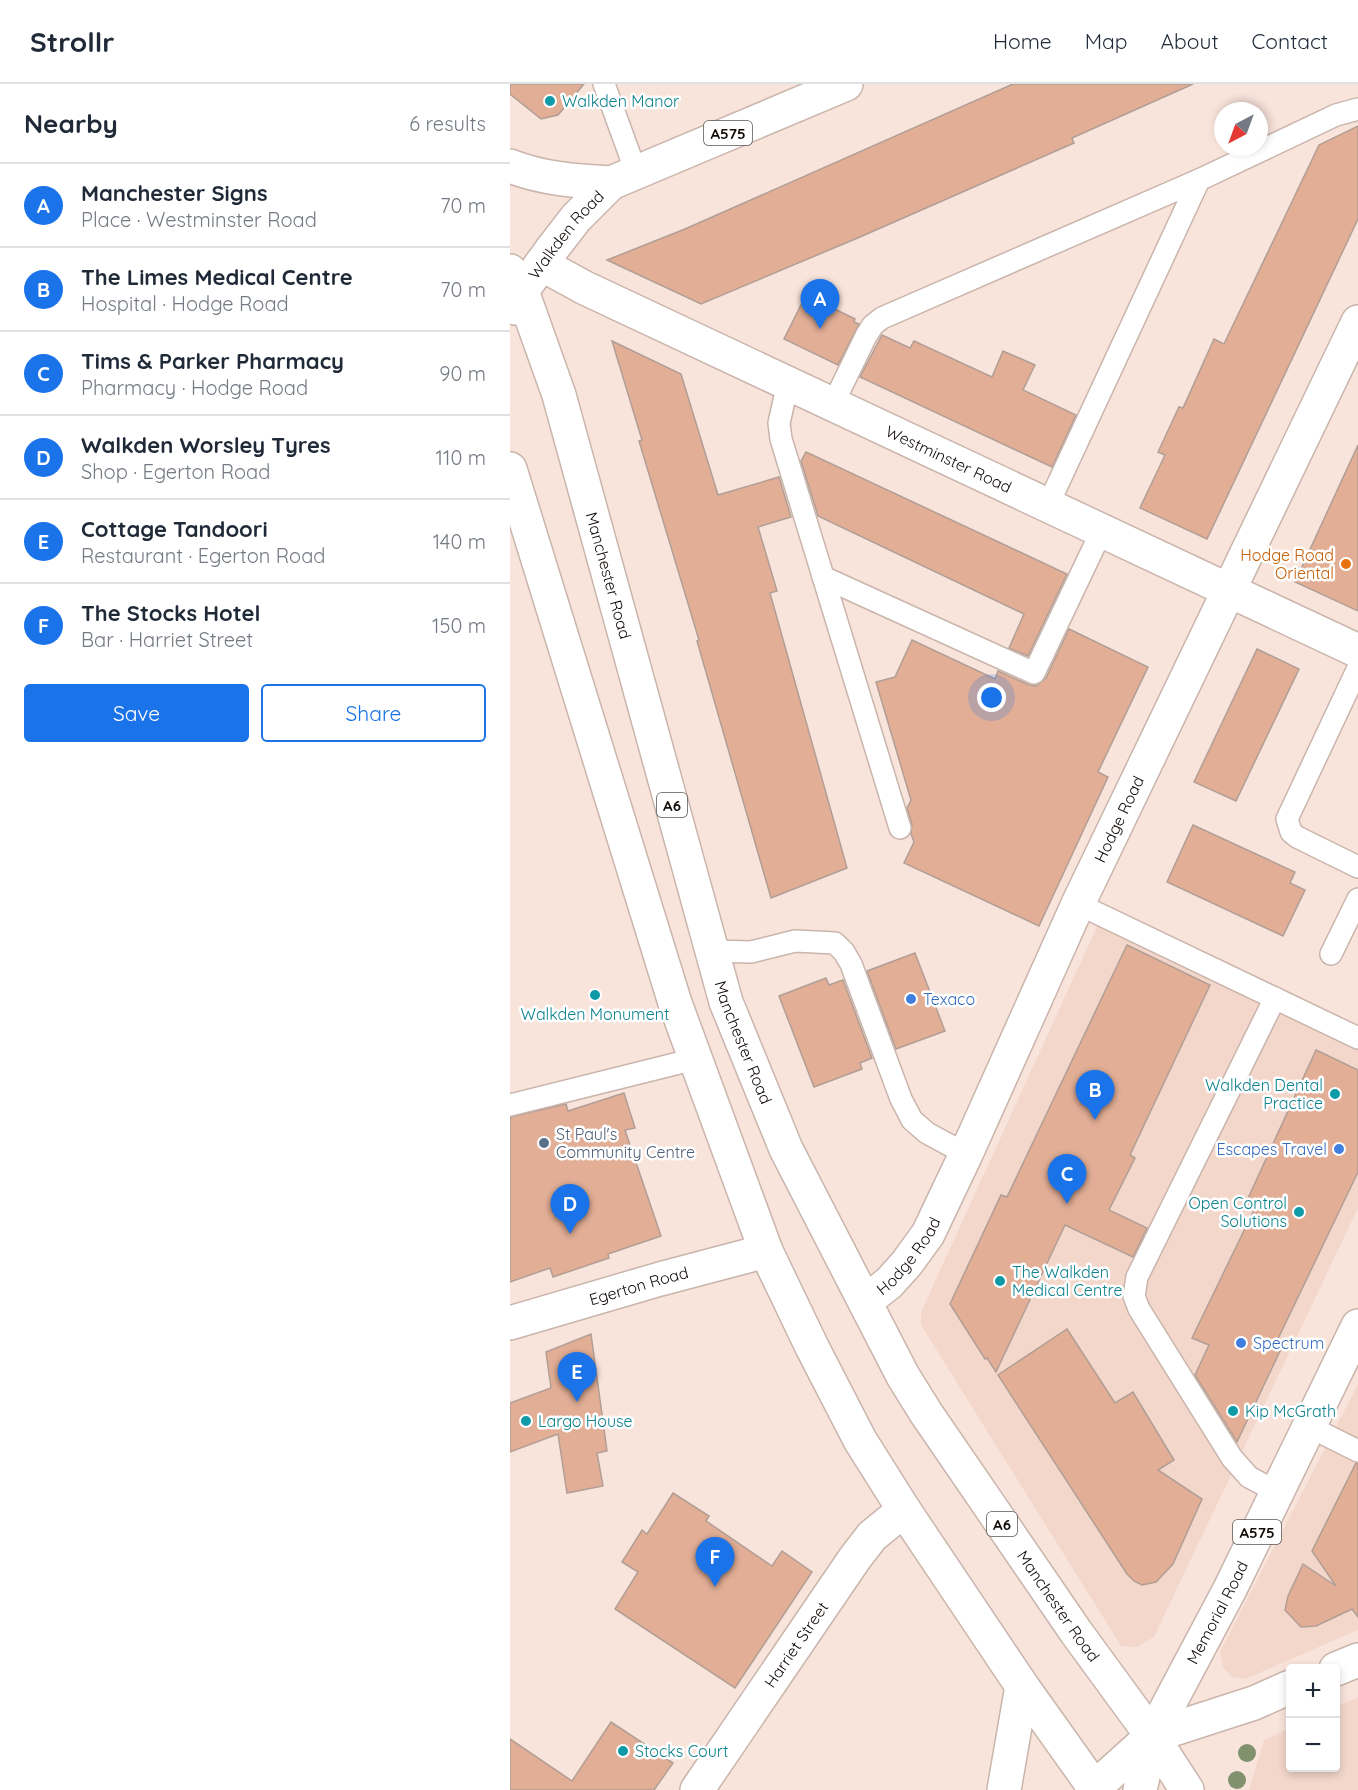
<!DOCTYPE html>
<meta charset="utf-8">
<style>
:root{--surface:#fff;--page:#f2f2f3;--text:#1f2937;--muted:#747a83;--line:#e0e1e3;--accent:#1a73e8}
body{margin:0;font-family:Quicksand,sans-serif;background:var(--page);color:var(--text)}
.controls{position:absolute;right:18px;bottom:18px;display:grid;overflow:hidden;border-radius:6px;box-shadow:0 3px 9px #0003}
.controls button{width:54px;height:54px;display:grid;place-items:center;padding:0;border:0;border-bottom:2px solid var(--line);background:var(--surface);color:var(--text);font:30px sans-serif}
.compass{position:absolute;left:704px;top:18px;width:54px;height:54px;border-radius:50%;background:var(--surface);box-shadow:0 3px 9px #0003;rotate:221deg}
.you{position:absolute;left:482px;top:614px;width:21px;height:21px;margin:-15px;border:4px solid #fff;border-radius:50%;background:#1a73e8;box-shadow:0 0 0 9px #1a73e833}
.badge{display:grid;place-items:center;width:39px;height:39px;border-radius:50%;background:var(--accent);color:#fff;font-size:20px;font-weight:700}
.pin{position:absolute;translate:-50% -50px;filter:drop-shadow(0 2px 3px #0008)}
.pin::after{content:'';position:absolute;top:32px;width:21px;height:18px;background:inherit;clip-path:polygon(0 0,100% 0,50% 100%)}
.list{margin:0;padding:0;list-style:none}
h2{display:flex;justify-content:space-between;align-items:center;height:78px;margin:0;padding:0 24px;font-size:26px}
h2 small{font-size:20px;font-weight:400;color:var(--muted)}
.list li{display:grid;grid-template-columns:39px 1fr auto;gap:18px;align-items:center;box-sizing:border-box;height:84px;padding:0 24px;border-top:2px solid var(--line)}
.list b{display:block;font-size:22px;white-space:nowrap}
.list p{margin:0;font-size:20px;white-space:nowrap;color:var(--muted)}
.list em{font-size:20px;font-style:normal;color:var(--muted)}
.actions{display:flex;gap:12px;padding:18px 24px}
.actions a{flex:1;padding:14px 0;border:2px solid var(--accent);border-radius:6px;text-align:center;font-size:21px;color:var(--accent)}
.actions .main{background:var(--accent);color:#fff}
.map{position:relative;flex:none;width:848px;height:1706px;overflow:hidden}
header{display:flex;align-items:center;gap:36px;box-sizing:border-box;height:84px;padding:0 30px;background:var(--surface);border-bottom:2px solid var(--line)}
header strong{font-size:28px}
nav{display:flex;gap:33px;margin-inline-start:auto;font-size:21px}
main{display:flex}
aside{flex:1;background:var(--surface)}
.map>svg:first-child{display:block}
.built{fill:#f3d7cb}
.building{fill:#e2ae96;stroke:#b19e95;stroke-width:1.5}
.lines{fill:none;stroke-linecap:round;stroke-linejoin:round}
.lane-casing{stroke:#c9b5ac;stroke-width:24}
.street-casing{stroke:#c9b5ac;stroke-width:36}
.secondary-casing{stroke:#c9b5ac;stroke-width:36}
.primary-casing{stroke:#c9b5ac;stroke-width:36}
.lane{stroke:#fff;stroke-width:21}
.street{stroke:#fff;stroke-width:33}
.secondary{stroke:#fff;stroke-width:33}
.primary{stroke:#fff;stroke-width:33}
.tree{fill:#81916e}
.culture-dot{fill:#0f9aa8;stroke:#fff;stroke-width:2}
.food-dot{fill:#e8710a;stroke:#fff;stroke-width:2}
.shop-dot{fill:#3f7fe0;stroke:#fff;stroke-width:2}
.service-dot{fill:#5c6f8a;stroke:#fff;stroke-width:2}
.labels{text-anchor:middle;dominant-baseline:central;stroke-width:5;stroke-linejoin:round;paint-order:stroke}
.shield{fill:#fff;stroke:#585452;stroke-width:1.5}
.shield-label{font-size:15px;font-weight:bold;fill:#110b08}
.culture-label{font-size:16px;fill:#0d838f;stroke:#fff;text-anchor:start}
.street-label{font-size:16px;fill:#110b08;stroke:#fff}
.food-label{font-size:16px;fill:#c56008;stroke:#fff;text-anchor:end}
.shop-label{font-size:16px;fill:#366cbe;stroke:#fff;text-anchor:start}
.service-label{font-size:16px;fill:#4e5e75;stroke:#fff;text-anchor:start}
</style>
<header>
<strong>Strollr</strong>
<nav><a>Home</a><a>Map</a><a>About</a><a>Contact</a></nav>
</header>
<main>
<aside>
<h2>Nearby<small>6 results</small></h2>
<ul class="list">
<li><span class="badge">A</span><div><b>Manchester Signs</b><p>Place · Westminster Road</p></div><em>70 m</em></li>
<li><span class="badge">B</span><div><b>The Limes Medical Centre</b><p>Hospital · Hodge Road</p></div><em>70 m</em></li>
<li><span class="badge">C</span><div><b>Tims &amp; Parker Pharmacy</b><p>Pharmacy · Hodge Road</p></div><em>90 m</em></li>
<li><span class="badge">D</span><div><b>Walkden Worsley Tyres</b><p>Shop · Egerton Road</p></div><em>110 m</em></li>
<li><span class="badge">E</span><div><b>Cottage Tandoori</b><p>Restaurant · Egerton Road</p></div><em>140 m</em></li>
<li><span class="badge">F</span><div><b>The Stocks Hotel</b><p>Bar · Harriet Street</p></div><em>150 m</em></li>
</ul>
<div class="actions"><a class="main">Save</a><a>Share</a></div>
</aside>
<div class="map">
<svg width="848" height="1706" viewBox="0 0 848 1706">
<rect width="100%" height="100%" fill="#f9e4db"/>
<g class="built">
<path d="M 589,838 L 848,965 L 848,1124 L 644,1553 L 627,1563 L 611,1562 L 411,1241 L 411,1228 Z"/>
<path d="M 848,1300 L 848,1546 L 735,1595 L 722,1593 L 713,1583 L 710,1568 Z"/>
<path d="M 848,1613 L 848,1706 L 739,1706 L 754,1656 L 780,1644 L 780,1684 L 826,1684 L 826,1623 Z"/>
</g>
<g class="building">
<path d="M 0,0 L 74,0 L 48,31 L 31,35 L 0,10 Z"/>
<path d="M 503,0 L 683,0 L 562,54 L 564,59 L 350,153 L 191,220 L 97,176 L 175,145 Z"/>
<path d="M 848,42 L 848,135 L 697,455 L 630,424 L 655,371 L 648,368 L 669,323 L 673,324 L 704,255 L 714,260 L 809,61 Z"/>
<path d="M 296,211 L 345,235 L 344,238 L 349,240 L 328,281 L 274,255 Z"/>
<path d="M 372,251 L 400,264 L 404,257 L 482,293 L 493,267 L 525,281 L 513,306 L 566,331 L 542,383 L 350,293 Z"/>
<path d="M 102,257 L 171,290 L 208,411 L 269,393 L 281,433 L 248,443 L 267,507 L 260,509 L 337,784 L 261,814 L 187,557 L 189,556 L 129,357 L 132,356 Z"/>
<path d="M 848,361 L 848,527 L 785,498 Z"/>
<path d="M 296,368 L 557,490 L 518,572 L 499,564 L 514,530 L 308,432 L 291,377 Z"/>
<path d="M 559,545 L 638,583 L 588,688 L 598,693 L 529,842 L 394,779 L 404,758 L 401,750 L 402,740 L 397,724 L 401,716 L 366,598 L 385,593 L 402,556 L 485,595 L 488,587 L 519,601 L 526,602 L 536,594 Z"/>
<path d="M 747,565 L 789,585 L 726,717 L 684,698 Z"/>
<path d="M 683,741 L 785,788 L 780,799 L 795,806 L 773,852 L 657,798 Z"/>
<path d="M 617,861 L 700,901 L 620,1071 L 625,1074 L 599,1126 L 637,1144 L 623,1173 L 555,1141 L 486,1288 L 477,1274 L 475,1275 L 440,1220 L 491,1111 L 497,1113 Z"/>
<path d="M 405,869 L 435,947 L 386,965 L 357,887 Z"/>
<path d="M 316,894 L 319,901 L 333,896 L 362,974 L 350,979 L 352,985 L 304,1003 L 269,912 Z"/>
<path d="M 806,966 L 848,986 L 848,1088 L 767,1257 L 771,1265 L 727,1358 L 685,1291 L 699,1261 L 682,1254 L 744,1126 L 735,1121 Z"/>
<path d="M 114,1009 L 125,1044 L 115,1046 L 151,1152 L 98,1170 L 99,1174 L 43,1193 L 40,1184 L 0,1198 L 0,1033 L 56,1020 L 58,1027 Z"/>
<path d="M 557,1245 L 605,1319 L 623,1308 L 664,1376 L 648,1386 L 692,1415 L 663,1480 L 646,1498 L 632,1501 L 624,1497 L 617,1490 L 488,1291 Z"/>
<path d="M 81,1250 L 97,1367 L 87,1369 L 93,1402 L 57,1409 L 48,1350 L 0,1368 L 0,1319 L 41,1304 L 36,1268 Z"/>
<path d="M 846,1379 L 848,1380 L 848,1533 L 842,1525 L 806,1542 L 791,1543 L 775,1526 L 778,1512 L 793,1480 L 826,1502 L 802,1467 Z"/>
<path d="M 163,1409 L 199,1432 L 196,1437 L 262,1482 L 272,1467 L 302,1488 L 225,1604 L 105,1525 L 128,1488 L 112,1478 L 132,1446 L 137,1450 Z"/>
<path d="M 101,1638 L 163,1679 L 144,1706 L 0,1706 L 0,1655 L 62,1697 Z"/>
</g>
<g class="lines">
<defs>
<g id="lane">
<path d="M 94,0 L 126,88"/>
<path d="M 278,299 L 269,339 L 271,355 L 390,744"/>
<path d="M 323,320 L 356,252 L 363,241 L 372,234 L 689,96 L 826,31 L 848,25"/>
<path d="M 538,421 L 689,96"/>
<path d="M 313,493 L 524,589 L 592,446"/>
<path d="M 848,584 L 777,735 L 781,748 L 787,753 L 848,783"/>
<path d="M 568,820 L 848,954"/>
<path d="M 203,867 L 241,868 L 285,857 L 325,859 L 334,868 L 341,880 L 391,1015 L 402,1036 L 417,1049 L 456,1070"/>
<path d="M 821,870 L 848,815"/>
<path d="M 765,914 L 627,1193 L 624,1212 L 629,1225 L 722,1374 L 739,1393 L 767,1408"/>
<path d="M 0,1021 L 185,975"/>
<path d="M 800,1343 L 848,1367"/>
</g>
<g id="street">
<path id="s1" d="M 31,180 L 75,204 L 848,567"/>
<path id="s2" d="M 355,1218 L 379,1199 L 397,1179 L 418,1150 L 456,1070 L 568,820 L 848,238"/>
<path id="s3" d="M 0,1239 L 150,1195 L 256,1167"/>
<path id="s4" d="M 187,1706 L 345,1474 L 362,1452 L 394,1426"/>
</g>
<g id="secondary">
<path d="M 826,1585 L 848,1576"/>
<path d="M 642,1652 L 744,1619 L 780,1603"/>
</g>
<g id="primary">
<path d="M 0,82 C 33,95 66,97 101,99"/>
<path id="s5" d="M 0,187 L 12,207 L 49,311 L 216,918 L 276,1065 L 393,1292 L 416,1329 L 566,1548 L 642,1652 L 677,1706"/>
<path id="s6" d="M 5,224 L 12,207 L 42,165 L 66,134 L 101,99 L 336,0"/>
<path d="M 0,385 L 165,919 L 256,1167 L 302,1263 L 350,1356 L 394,1426 L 512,1602 L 586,1706"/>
<path d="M 494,1706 L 512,1602"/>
<path d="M 582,1706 L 642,1652"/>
<path id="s7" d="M 630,1706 L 642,1652 L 720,1505 L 848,1242"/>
</g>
</defs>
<use href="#lane" class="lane-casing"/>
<use href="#street" class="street-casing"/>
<use href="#secondary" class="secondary-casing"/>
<use href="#primary" class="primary-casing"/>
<use href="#lane" class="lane"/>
<use href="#street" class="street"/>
<use href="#secondary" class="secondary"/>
<use href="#primary" class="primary"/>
</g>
<g class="tree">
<circle cx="737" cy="1669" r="9"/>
<circle cx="727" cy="1696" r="9"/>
</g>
<g class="culture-dot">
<circle cx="40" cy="17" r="6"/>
<circle cx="85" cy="911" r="6"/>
<circle cx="825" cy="1010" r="6"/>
<circle cx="789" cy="1128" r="6"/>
<circle cx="490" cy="1197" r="6"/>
<circle cx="723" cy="1327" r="6"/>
<circle cx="16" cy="1337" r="6"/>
<circle cx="113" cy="1667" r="6"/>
</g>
<circle class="food-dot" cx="836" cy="480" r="6"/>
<g class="shop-dot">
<circle cx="401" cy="915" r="6"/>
<circle cx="829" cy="1065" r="6"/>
<circle cx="731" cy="1259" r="6"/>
</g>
<circle class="service-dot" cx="34" cy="1059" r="6"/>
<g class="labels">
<g class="shield">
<rect x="194" y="37" width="48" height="24" rx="4.5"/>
<rect x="147" y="709" width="30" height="24" rx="4.5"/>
<rect x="477" y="1428" width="30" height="24" rx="4.5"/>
<rect x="723" y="1436" width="48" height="24" rx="4.5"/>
</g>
<g class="shield-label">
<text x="218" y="49">A575</text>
<text x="162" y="721">A6</text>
<text x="492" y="1440">A6</text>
<text x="747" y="1448">A575</text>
</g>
<g class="culture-label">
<text x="52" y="17">Walkden Manor</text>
<text x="85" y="930" text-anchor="middle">Walkden Monument</text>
<text x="813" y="1001" text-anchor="end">Walkden Dental<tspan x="813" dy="18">Practice</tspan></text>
<text x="777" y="1119" text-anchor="end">Open Control<tspan x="777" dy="18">Solutions</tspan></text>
<text x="502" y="1188">The Walkden<tspan x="502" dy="18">Medical Centre</tspan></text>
<text x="735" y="1327">Kip McGrath</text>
<text x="28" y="1337">Largo House</text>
<text x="125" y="1667">Stocks Court</text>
</g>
<g class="street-label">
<text stroke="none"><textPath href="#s6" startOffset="90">Walkden Road</textPath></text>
<text stroke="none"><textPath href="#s1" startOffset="452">Westminster Road</textPath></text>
<text stroke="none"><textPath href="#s5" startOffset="321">Manchester Road</textPath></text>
<text stroke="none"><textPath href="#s2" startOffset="550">Hodge Road</textPath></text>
<text stroke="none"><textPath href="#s5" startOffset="807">Manchester Road</textPath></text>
<text stroke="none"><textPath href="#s2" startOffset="64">Hodge Road</textPath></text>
<text stroke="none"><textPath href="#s3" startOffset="134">Egerton Road</textPath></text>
<text stroke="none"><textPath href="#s5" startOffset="1455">Manchester Road</textPath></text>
<text stroke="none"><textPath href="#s7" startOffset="195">Memorial Road</textPath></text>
<text stroke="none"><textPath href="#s4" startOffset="176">Harriet Street</textPath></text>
</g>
<g class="food-label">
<text x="824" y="471">Hodge Road<tspan x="824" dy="18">Oriental</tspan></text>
</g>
<g class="shop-label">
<text x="413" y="915">Texaco</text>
<text x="817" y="1065" text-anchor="end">Escapes Travel</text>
<text x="743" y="1259">Spectrum</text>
</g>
<g class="service-label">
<text x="46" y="1050">St Paul's<tspan x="46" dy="18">Community Centre</tspan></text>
</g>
</g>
</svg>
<div class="controls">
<button>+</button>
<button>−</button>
</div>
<svg class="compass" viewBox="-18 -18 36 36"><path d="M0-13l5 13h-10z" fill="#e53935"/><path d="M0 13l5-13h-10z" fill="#747a83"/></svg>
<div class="you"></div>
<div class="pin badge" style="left:310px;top:245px">A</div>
<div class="pin badge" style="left:585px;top:1036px">B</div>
<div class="pin badge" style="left:557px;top:1120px">C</div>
<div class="pin badge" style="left:60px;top:1150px">D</div>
<div class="pin badge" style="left:67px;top:1318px">E</div>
<div class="pin badge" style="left:205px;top:1503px">F</div>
</div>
</main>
